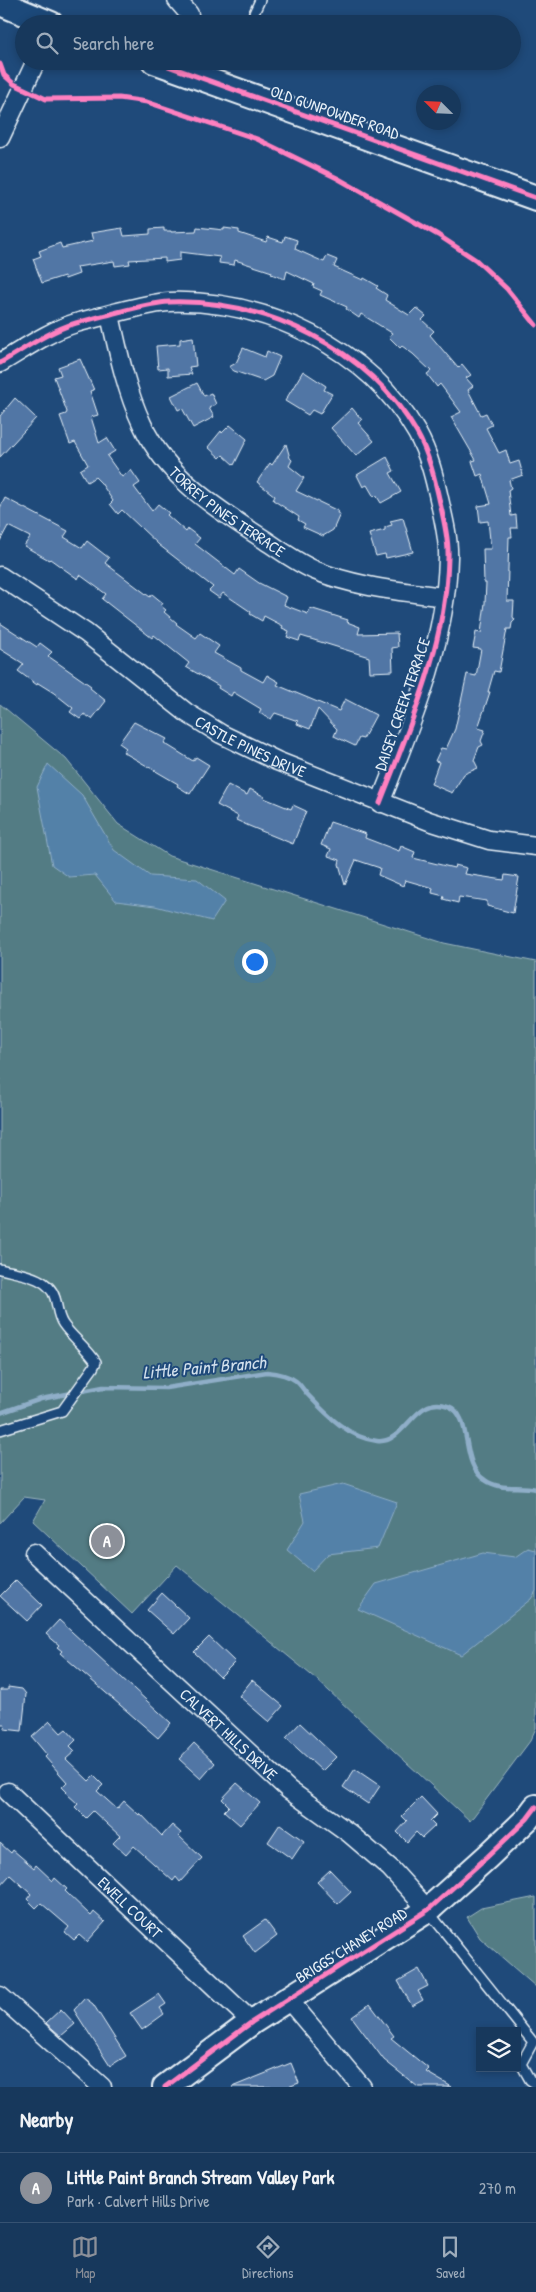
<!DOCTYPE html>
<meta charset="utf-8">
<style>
:root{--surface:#17385c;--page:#244365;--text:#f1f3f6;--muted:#9eacbb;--line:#365272;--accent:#8c9099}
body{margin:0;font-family:"Patrick Hand",sans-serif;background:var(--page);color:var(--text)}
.controls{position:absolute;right:15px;bottom:15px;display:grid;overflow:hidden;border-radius:0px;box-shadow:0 2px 8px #0003}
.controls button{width:45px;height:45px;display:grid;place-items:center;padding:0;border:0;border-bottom:1px solid var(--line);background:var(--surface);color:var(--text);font:25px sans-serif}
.compass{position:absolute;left:416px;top:85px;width:45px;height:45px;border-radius:50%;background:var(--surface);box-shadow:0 2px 8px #0003;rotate:294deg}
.you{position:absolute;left:254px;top:961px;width:18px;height:18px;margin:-12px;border:4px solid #fff;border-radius:50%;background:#1a73e8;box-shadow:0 0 0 8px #1a73e833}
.badge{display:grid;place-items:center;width:32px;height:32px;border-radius:50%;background:var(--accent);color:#fff;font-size:16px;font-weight:700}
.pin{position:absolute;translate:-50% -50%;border:2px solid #fff;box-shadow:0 1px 5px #0006}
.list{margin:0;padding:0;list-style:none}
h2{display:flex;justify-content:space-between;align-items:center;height:65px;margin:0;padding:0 20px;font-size:21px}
h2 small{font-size:16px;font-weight:400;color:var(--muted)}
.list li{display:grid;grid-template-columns:32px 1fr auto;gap:15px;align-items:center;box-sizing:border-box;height:70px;padding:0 20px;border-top:1px solid var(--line)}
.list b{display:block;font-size:19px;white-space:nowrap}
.list p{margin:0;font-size:16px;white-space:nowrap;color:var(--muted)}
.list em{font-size:16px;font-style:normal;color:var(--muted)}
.icon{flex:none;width:28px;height:28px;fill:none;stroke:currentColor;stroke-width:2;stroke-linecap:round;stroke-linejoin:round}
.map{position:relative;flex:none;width:536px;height:2087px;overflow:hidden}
.search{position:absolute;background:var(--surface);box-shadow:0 2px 8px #0003;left:15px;right:15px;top:15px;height:55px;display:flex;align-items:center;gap:12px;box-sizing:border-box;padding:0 18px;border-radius:28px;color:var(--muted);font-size:19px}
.sheet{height:135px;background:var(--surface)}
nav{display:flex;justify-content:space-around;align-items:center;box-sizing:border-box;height:70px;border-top:1px solid var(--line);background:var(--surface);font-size:14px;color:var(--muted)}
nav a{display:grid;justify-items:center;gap:2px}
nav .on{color:var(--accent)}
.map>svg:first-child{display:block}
.green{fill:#527c84;stroke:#9db6be}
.water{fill:#5381a8;stroke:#8faec8}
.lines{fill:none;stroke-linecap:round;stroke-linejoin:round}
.stream{stroke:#8faec8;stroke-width:4.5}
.building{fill:#5176a5;stroke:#e8f1f8}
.service-casing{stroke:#e8f1f8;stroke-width:12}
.minor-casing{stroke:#e8f1f8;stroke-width:21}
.secondary-casing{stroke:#e8f1f8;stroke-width:28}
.service{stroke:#1f4a7a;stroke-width:9}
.minor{stroke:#1f4a7a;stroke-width:18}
.secondary{stroke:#1f4a7a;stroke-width:24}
.cycleway-casing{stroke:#1f4a7a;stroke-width:8}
.cycleway{stroke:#ff80c0;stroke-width:5}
.labels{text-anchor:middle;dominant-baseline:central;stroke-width:4;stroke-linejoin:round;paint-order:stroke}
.street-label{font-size:16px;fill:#e8f1f8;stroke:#1f4a7a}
.water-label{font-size:18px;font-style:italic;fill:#d2e0ec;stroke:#1f4a7a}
</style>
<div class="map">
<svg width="536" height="2087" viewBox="0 0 536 2087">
<rect width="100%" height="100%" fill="#1f4a7a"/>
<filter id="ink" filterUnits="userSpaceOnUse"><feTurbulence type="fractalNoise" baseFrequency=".02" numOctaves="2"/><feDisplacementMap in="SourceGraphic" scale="10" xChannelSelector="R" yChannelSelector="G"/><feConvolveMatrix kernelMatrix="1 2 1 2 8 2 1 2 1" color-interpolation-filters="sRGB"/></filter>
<g filter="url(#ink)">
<g class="green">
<path d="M 0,704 L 66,759 L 118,824 L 169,856 L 444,943 L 536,962 L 536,1728 L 530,1741 L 470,1821 L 316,1679 L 177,1565 L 132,1614 L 33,1521 L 45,1500 L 24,1497 L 0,1523 Z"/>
<path d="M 536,1897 L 536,1987 L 480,1938 L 467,1917 L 481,1908 Z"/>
</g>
<g class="water">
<path d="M 48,764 L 82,795 L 114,850 L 150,876 L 197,879 L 225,901 L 212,921 L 155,906 L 116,901 L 95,875 L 69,877 L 52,865 L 37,787 Z"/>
<path d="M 343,1484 L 397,1502 L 378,1548 L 328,1554 L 312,1571 L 287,1550 L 305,1521 L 299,1494 Z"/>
<path d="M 528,1548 L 536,1550 L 536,1591 L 531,1599 L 461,1655 L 358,1609 L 376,1584 L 483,1553 L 515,1557 Z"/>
</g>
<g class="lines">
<path class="stream" d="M 0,1413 L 41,1399 L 103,1387 L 166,1388 L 267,1372 C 277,1373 288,1375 296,1381 C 301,1385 304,1391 309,1396 C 327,1415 349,1438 377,1441 C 405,1445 415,1393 448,1406 C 474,1415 459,1464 485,1480 C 500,1491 518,1485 536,1489"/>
</g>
<g class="building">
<path d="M 197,227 L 224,230 L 224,228 L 239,230 L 239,233 L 266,242 L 268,237 L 283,242 L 285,236 L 297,240 L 295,249 L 324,262 L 327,256 L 337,260 L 334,267 L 363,280 L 364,278 L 378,286 L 376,288 L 387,295 L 385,300 L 409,315 L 416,308 L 426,316 L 422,320 L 434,331 L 430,335 L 458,368 L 462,364 L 471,375 L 466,378 L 473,386 L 468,390 L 481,415 L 486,413 L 492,425 L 486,428 L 499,453 L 506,450 L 510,464 L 519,461 L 523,475 L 509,480 L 511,488 L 508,490 L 511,516 L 516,515 L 517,528 L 511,528 L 512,537 L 509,537 L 507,601 L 514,601 L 513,617 L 515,620 L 512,623 L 511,629 L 507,629 L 499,672 L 494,671 L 488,692 L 490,692 L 478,728 L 485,730 L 481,741 L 483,745 L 479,747 L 474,760 L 478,768 L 464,774 L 452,793 L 431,784 L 439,762 L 435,761 L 441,748 L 446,749 L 455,729 L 467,674 L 476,676 L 481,649 L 473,648 L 476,632 L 481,633 L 485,603 L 486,583 L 484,583 L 483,549 L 491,549 L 488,521 L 480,522 L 478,506 L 491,504 L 482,474 L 477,476 L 472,461 L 476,460 L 451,417 L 461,412 L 440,384 L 437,387 L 427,374 L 431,371 L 413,354 L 402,346 L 400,348 L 389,337 L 392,333 L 361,314 L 359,318 L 346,309 L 347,307 L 320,295 L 322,291 L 313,287 L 314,284 L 287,271 L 285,279 L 271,274 L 272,272 L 263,269 L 235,260 L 234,265 L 219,263 L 220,257 L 180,252 L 180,260 L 165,262 L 165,258 L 129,260 L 130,264 L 115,266 L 114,261 L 77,267 L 79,274 L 65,279 L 64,276 L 42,283 L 33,259 L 41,256 L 39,251 L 60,243 L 62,248 L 93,241 L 91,233 L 122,228 L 124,236 L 150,234 L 150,229 L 164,228 L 164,231 L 171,231 L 171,232 L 196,231 Z"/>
<path d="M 193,337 L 196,366 L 189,367 L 192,374 L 168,376 L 168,368 L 158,369 L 156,346 L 180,344 L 180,339 Z"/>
<path d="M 243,348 L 265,357 L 267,351 L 280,357 L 272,376 L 263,381 L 234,371 L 229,367 L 236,363 Z"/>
<path d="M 80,359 L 94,390 L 90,391 L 98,415 L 91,417 L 99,443 L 107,438 L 115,451 L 107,456 L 122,477 L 131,470 L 140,483 L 134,487 L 152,511 L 158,504 L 169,513 L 167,515 L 186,532 L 188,529 L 200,538 L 195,544 L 235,575 L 239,569 L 259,583 L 287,597 L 284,605 L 308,614 L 310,608 L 348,620 L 347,622 L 360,627 L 358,634 L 397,633 L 398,647 L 392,648 L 393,671 L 370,672 L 369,657 L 301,636 L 299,641 L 287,637 L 289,631 L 282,628 L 283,626 L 264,616 L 262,621 L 250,614 L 251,612 L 223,593 L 219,598 L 209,591 L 213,587 L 159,545 L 122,510 L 118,514 L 110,504 L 113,501 L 101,483 L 95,477 L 87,482 L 80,470 L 88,465 L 75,442 L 70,444 L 60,416 L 66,414 L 67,412 L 54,377 L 61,375 L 58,367 Z"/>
<path d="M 303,371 L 326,386 L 324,390 L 332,394 L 320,414 L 312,410 L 308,415 L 285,401 Z"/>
<path d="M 197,383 L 204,396 L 211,393 L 216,404 L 209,408 L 214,417 L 193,428 L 182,408 L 178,410 L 171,396 Z"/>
<path d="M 15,398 L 36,418 L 0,457 L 0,416 Z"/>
<path d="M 352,408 L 362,420 L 358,423 L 374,441 L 356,456 L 331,428 Z"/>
<path d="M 230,425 L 247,439 L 234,465 L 223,455 L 220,458 L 208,447 L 221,431 L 222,433 Z"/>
<path d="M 286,444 L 290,458 L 292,460 L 289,466 L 304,478 L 296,491 L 338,511 L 337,513 L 340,514 L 333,530 L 323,536 L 303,527 L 305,524 L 298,520 L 299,517 L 273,500 L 275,496 L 257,482 L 270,463 L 272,465 Z"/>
<path d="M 387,457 L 394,471 L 390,473 L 401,492 L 381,503 L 376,495 L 374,497 L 367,485 L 363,487 L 357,475 Z"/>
<path d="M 5,498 L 68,531 L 64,537 L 82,548 L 87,541 L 109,558 L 105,563 L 150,597 L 152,594 L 163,603 L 161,606 L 166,610 L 164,612 L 177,623 L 176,624 L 196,638 L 200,633 L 219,646 L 214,653 L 241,668 L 241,670 L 263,682 L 267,675 L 279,682 L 277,685 L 339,711 L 345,699 L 376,715 L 363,739 L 359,738 L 355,746 L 334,736 L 337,729 L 318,709 L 310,729 L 297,724 L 298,721 L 275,713 L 271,719 L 259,713 L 261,709 L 233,692 L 231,696 L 218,688 L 219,686 L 186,667 L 189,663 L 154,635 L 152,638 L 102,599 L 106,594 L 80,575 L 78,579 L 50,559 L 49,560 L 24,546 L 30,537 L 8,526 L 0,541 L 0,508 Z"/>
<path d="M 403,518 L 413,552 L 386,558 L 385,554 L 376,556 L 369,534 L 385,530 L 385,527 L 392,525 L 390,521 Z"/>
<path d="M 0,623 L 37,647 L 40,643 L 52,652 L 48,656 L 91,686 L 90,688 L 106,701 L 92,719 L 84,714 L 80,719 L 70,712 L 73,708 L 54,693 L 38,683 L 37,685 L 18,671 L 24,664 L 0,649 Z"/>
<path d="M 134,722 L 167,739 L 164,743 L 193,761 L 196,757 L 209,765 L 190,794 L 177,786 L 178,784 L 123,752 L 126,748 L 119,743 Z"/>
<path d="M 228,785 L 247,795 L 250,789 L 265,797 L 264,798 L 291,809 L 293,805 L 306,811 L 293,844 L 249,826 L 236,820 L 238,816 L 217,805 Z"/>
<path d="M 330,822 L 366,834 L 365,838 L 399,851 L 401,846 L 415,852 L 413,858 L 454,868 L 455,865 L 467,868 L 465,874 L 504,880 L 505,875 L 519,877 L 513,913 L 487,906 L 487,901 L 459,897 L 458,903 L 443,899 L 444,896 L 432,893 L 433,888 L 405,880 L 403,886 L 378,875 L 380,868 L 356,860 L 345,885 L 339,864 L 340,860 L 328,856 L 331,849 L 321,845 Z"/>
<path d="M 16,1580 L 42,1605 L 27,1621 L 0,1596 Z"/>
<path d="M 162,1593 L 189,1618 L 174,1634 L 147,1610 Z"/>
<path d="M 59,1620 L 171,1723 L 158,1738 L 60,1653 L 62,1651 L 57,1647 L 59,1645 L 46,1634 Z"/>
<path d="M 209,1637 L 235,1662 L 220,1677 L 194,1652 Z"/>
<path d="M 252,1680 L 283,1706 L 269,1722 L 239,1696 Z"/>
<path d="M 8,1687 L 22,1689 L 26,1694 L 22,1731 L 4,1729 L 5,1724 L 0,1724 L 0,1690 L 8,1690 Z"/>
<path d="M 50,1721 L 61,1733 L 66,1729 L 76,1740 L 70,1746 L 75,1751 L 66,1759 L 89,1781 L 94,1776 L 103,1785 L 97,1791 L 117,1809 L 124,1801 L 139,1815 L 140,1813 L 162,1836 L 172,1825 L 181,1833 L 179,1836 L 202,1858 L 180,1882 L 176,1877 L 173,1881 L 134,1846 L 126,1855 L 113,1843 L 120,1836 L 93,1811 L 86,1818 L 75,1807 L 78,1804 L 66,1793 L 67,1792 L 62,1787 L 67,1782 L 45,1757 L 47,1755 L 32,1737 Z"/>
<path d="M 300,1723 L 336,1757 L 322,1771 L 286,1738 Z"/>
<path d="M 194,1743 L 215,1763 L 201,1779 L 179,1759 Z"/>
<path d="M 355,1769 L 380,1786 L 368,1804 L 343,1787 Z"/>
<path d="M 237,1783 L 260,1803 L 240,1825 L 224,1811 L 229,1806 L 222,1799 Z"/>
<path d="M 421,1797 L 437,1814 L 430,1821 L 435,1826 L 422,1838 L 416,1832 L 407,1842 L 397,1832 L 407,1821 L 402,1816 Z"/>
<path d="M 280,1824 L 304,1841 L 292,1859 L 268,1842 Z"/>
<path d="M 0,1843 L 11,1853 L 13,1850 L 34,1868 L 36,1865 L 53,1881 L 55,1878 L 67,1889 L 65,1891 L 91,1916 L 94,1912 L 105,1922 L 87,1942 L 79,1935 L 74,1940 L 65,1932 L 69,1927 L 41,1903 L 36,1908 L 27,1899 L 31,1894 L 10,1875 L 0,1886 Z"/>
<path d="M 330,1870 L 351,1892 L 338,1904 L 317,1882 Z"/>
<path d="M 265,1920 L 277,1936 L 255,1953 L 243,1936 Z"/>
<path d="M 419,1969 L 428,1986 L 418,1991 L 423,2000 L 412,2006 L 398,1981 Z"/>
<path d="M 159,1994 L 166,2004 L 160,2008 L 164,2014 L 142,2030 L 130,2013 Z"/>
<path d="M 85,1998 L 93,2004 L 126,2056 L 110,2066 L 74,2010 Z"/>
<path d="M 370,2004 L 394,2036 L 391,2038 L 429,2069 L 426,2072 L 452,2087 L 418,2087 L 384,2060 L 352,2017 Z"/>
<path d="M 61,2009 L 75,2024 L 61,2036 L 46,2023 Z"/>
<path d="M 291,2063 L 299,2083 L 288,2087 L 232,2087 Z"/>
</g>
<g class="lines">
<defs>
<g id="service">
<path d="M 189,14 L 200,24"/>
<path d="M 249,24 L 260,0"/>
<path d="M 0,1269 C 19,1274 49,1276 55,1298 C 58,1307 57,1315 63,1324 C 72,1337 86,1347 96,1362 L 93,1368 L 62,1411 L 0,1430"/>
<path d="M 428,1911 L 533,2042 L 521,2064 L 530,2080 L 536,2084"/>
</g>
<g id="minor">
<path d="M 177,0 L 189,14"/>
<path d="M 0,138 L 36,61"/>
<path id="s1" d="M 110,315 C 118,351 126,390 142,424 C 166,477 218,510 265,540 C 281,551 296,562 314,570 C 355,587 400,591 444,597"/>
<path d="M 0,363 C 24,349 49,331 76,323 C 90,319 104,316 118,312 C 135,308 152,303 169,302 C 266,299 368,348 417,433 C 429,454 435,480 440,503 C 444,520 449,541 448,558 C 446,644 411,724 380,803"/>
<path id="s2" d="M 0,576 L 86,633 L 187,713 L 221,734 L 277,761 L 429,821 L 489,840 L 536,846"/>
<path id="s3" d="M 34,1553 L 289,1790 L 349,1833 L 390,1868 L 428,1910"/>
<path id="s4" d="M 8,1792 L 252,2022"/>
<path d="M 0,1996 L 102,2087"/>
<path d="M 288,1999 L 362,2087"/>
</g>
<g id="secondary">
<path d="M 0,3 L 51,24"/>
<path d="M 154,61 L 536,198"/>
<path d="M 165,2087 L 252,2022 L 428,1910 L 487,1857 L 527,1819 L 536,1807"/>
</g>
</defs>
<use href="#service" class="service-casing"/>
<use href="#minor" class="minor-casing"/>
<use href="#secondary" class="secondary-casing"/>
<use href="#service" class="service"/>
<use href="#minor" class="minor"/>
<use href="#secondary" class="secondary"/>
<defs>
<g id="cycleway">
<path d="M 154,61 L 536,198"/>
<path d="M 0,64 L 4,75 L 14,84 L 46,99 L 119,98 L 147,102 L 257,139 L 337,178 L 438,235 L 476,260 L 507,289 L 536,325"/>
<path d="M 0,363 C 24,349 49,331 76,323 C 90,319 104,316 118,312 C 135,308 152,303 169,302 C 266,299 368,348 417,433 C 429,454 435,480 440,503 C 444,520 449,541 448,558 C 446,644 411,724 380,803"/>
<path d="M 165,2087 L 252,2022 L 428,1910 L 487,1857 L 527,1819 L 536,1807"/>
</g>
</defs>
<use href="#cycleway" class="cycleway-casing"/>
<use href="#cycleway" class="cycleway"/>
</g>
</g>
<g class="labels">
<g class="street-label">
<text transform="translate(335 112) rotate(19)">OLD GUNPOWDER ROAD</text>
<text stroke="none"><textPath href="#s1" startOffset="238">TORREY PINES TERRACE</textPath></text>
<text transform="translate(402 704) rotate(-71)">DAISEY CREEK TERRACE</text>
<text stroke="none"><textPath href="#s2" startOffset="304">CASTLE PINES DRIVE</textPath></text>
<text stroke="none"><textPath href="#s3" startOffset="266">CALVERT HILLS DRIVE</textPath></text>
<text stroke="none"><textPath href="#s4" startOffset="168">EWELL COURT</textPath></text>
<text transform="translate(351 1945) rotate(-32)">BRIGGS CHANEY ROAD</text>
</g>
<g class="water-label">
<text transform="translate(204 1367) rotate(-5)">Little Paint Branch</text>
</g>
</g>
</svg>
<div class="controls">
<button><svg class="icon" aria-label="layers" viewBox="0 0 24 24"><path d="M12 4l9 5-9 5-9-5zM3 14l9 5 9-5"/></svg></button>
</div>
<svg class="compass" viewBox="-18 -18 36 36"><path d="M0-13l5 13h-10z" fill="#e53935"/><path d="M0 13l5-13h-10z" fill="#9eacbb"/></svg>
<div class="you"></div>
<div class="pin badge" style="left:107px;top:1541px">A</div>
<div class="search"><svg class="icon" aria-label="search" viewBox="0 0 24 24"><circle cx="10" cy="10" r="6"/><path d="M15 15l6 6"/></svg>Search here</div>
</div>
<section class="sheet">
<h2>Nearby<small></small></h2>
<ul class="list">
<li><span class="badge">A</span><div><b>Little Paint Branch Stream Valley Park</b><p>Park · Calvert Hills Drive</p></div><em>270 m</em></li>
</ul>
</section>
<nav>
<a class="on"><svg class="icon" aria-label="map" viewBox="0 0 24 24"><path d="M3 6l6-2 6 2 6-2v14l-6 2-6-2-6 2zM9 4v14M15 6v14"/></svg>Map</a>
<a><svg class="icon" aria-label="directions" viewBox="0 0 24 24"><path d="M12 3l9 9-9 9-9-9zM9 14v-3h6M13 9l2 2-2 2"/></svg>Directions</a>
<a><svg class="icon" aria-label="saved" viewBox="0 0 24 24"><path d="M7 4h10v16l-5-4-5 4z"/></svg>Saved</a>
</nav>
